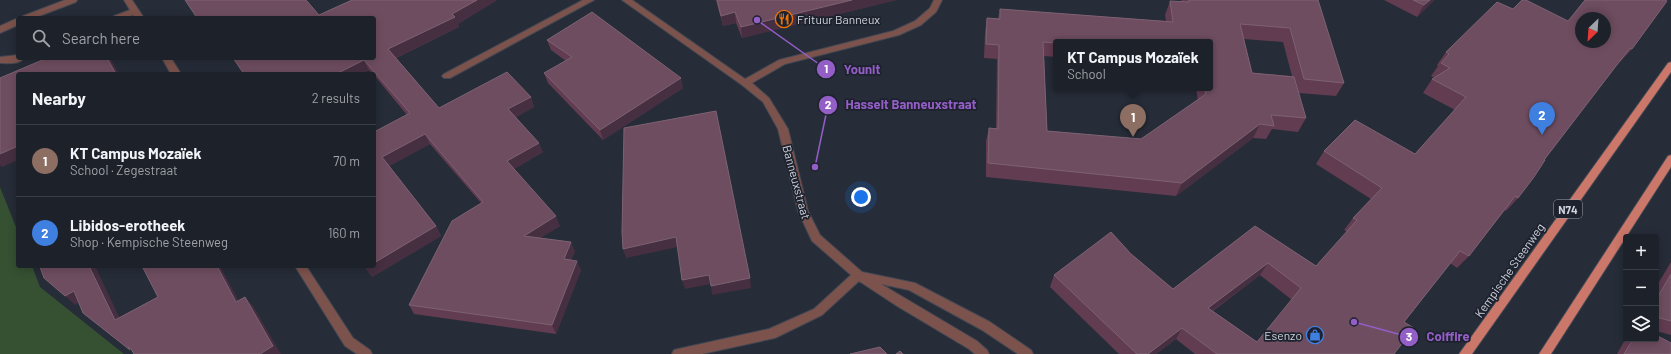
<!DOCTYPE html>
<meta charset="utf-8">
<style>
:root{--surface:#1c212a;--page:#292e36;--text:#f1f3f6;--muted:#a0a3a8;--line:#3a3e47;--accent:#b45309}
body{margin:0;font-family:Barlow,sans-serif;background:var(--page);color:var(--text)}
.controls{position:absolute;right:12px;bottom:12px;display:grid;overflow:hidden;border-radius:4px;box-shadow:0 2px 10px #0003}
.controls button{width:36px;height:36px;display:grid;place-items:center;padding:0;border:0;border-bottom:1px solid var(--line);background:var(--surface);color:var(--text);font:20px sans-serif}
.compass{position:absolute;left:1575px;top:12px;width:36px;height:36px;border-radius:50%;background:var(--surface);box-shadow:0 2px 10px #0003;rotate:205deg}
.you{position:absolute;left:861px;top:197px;width:14px;height:14px;margin:-10px;border:3px solid #fff;border-radius:50%;background:#1a73e8;box-shadow:0 0 0 6px #1a73e833}
.badge{display:grid;place-items:center;width:26px;height:26px;border-radius:50%;background:var(--accent);color:#fff;font-size:13px;font-weight:700}
.pin{position:absolute;translate:-50% -33px;filter:drop-shadow(0 1px 2px #0008)}
.pin::after{content:'';position:absolute;top:21px;width:14px;height:12px;background:inherit;clip-path:polygon(0 0,100% 0,50% 100%)}
.popup{position:absolute;left:1053px;top:39px;width:160px;height:52px;box-sizing:border-box;display:grid;place-content:center;border-radius:4px;background:var(--surface);filter:drop-shadow(0 1px 3px #0005);font-size:13px;white-space:nowrap;color:var(--muted)}
.popup b{font-size:15px;color:var(--text)}
.popup::after{content:'';position:absolute;left:50%;top:100%;margin-left:-8px;border:8px solid transparent;border-top-color:var(--surface)}
.list{margin:0;padding:0;list-style:none}
h2{display:flex;justify-content:space-between;align-items:center;height:52px;margin:0;padding:0 16px;font-size:17px}
h2 small{font-size:13px;font-weight:400;color:var(--muted)}
.list li{display:grid;grid-template-columns:26px 1fr auto;gap:12px;align-items:center;box-sizing:border-box;height:72px;padding:0 16px;border-top:1px solid var(--line)}
.list b{display:block;font-size:15px;white-space:nowrap}
.list p{margin:0;font-size:13px;white-space:nowrap;color:var(--muted)}
.list em{font-size:13px;font-style:normal;color:var(--muted)}
.icon{flex:none;width:22px;height:22px;fill:none;stroke:currentColor;stroke-width:2;stroke-linecap:round;stroke-linejoin:round}
.map{position:relative;flex:none;width:1671px;height:354px;overflow:hidden}
.search{position:absolute;background:var(--surface);box-shadow:0 2px 10px #0003;left:16px;top:16px;width:360px;height:44px;display:flex;align-items:center;gap:10px;box-sizing:border-box;padding:0 14px;border-radius:4px;color:var(--muted);font-size:15px}
.panel{position:absolute;background:var(--surface);box-shadow:0 2px 10px #0003;left:16px;top:72px;width:360px;height:196px;border-radius:4px}
.map>svg:first-child{display:block}
.green{fill:#355132}
.lines{fill:none;stroke-linecap:round;stroke-linejoin:round}
.street-casing{stroke:#414752;stroke-width:2}
.primary-casing{stroke:#414752;stroke-width:2}
.street{fill:#7c534c;fill-rule:evenodd}
.primary{fill:#cb7769;fill-rule:evenodd}
.wall{fill:#623c51;fill-rule:evenodd}
.shaded-wall{fill:#452f41}
.building{fill:#6e4d60;stroke:#7d6273;fill-rule:evenodd}
.labels{text-anchor:middle;dominant-baseline:central;stroke-width:3.5;stroke-linejoin:round;paint-order:stroke}
.shield{fill:#1d222e;stroke:#9a9ea7;stroke-width:1}
.shield-label{font-size:11px;font-weight:bold;fill:#cfd3db}
.poi-label{font-size:12px;fill:#cfd3db;stroke:#1d222e;text-anchor:start}
.street-label{font-size:12px;fill:#cfd3db;stroke:#1d222e}
.leader{fill:none;stroke:#945ec7;stroke-width:1.5}
.callout-dot{fill:#945ec7;stroke:#1d222e;stroke-width:1.5}
.mark-label{font-size:12px;text-anchor:middle;font-weight:bold;fill:#fff}
.callout-label{font-size:13px;text-anchor:middle;font-weight:bold;fill:#945ec7;stroke:#1d222e;stroke-width:3.5;stroke-linejoin:round;paint-order:stroke}
</style>
<div class="map">
<svg width="1671" height="354" viewBox="0 0 1671 354">
<rect width="100%" height="100%" fill="#262c38"/>
<path class="green" d="M 0,187 L 18,232 L 18,266 L 32,266 L 40,287 L 124,354 L 0,354 Z"/>
<g class="lines">
<defs>
<g id="street">
<path d="M 65,0 L 77,0 L 76,2 L 34,18 L 22,18 L 23,16 Z"/>
<path d="M 124,0 L 132,0 L 144,18 L 136,18 L 133,15 L 125,18 L 113,18 L 114,16 L 130,10 Z"/>
<path d="M 583,0 L 594,0 L 450,78 L 444,78 L 442,76 L 444,74 Z"/>
<path d="M 622,0 L 632,0 L 745,79 L 779,60 L 893,31 L 915,21 L 930,8 L 934,0 L 942,0 L 936,12 L 921,25 L 899,35 L 785,64 L 752,83 L 769,98 L 788,129 L 808,211 L 820,235 L 862,272 L 915,283 L 990,322 L 1031,350 L 1033,354 L 1018,354 L 982,330 L 909,290 L 881,284 L 977,341 L 987,350 L 989,354 L 975,354 L 969,349 L 897,306 L 859,281 L 822,315 L 775,338 L 702,354 L 672,354 L 674,350 L 678,349 L 769,329 L 814,309 L 851,275 L 812,241 L 798,211 L 778,129 L 763,102 L 742,85 Z"/>
<path d="M 18,18 L 18,25 L 0,33 L 0,26 Z"/>
<path d="M 18,55 L 18,58 L 24,58 C 18,65 9,63 0,63 L 0,57 Z"/>
<path d="M 162,58 L 171,58 L 181,74 L 171,74 Z"/>
<path d="M 295,266 L 306,266 L 353,338 L 370,350 L 372,354 L 357,354 L 345,346 Z"/>
</g>
<g id="primary">
<path d="M 1671,62 L 1671,72 L 1472,354 L 1459,354 L 1668,63 Z"/>
<path d="M 1671,155 L 1671,167 L 1551,354 L 1539,354 L 1668,156 Z"/>
</g>
</defs>
<use href="#street" class="street-casing"/>
<use href="#primary" class="primary-casing"/>
<use href="#street" class="street"/>
<use href="#primary" class="primary"/>
</g>
<g class="wall">
<path d="M 352,0 L 497,0 L 458,24 L 459,27 L 396,58 L 439,108 L 531,97 L 534,107 L 516,117 L 543,152 L 514,169 L 560,226 L 540,238 L 575,251 L 571,260 L 581,270 L 556,334 L 414,314 L 409,305 L 481,203 L 430,144 L 389,166 L 436,226 L 441,236 L 372,277 L 374,132 L 407,115 L 374,75 L 374,74 L 373,74 L 369,70 L 361,74 L 244,74 L 319,15 Z"/>
<path d="M 716,0 L 896,0 L 742,38 L 736,23 L 723,26 Z"/>
<path d="M 1181,0 L 1318,0 L 1344,83 L 1336,96 L 1299,93 L 1306,118 L 1298,132 L 1272,129 L 1266,139 L 1253,138 L 1176,196 L 986,177 L 986,141 L 989,128 L 996,128 L 997,59 L 984,58 L 985,32 L 987,18 L 998,19 L 1000,9 L 1166,21 L 1165,15 L 1170,1 L 1182,2 ZM 1244,39 L 1283,42 L 1292,76 L 1252,73 ZM 1056,42 L 1210,42 L 1210,88 L 1196,88 L 1198,100 L 1141,139 L 1047,131 L 1044,56 L 1056,57 Z"/>
<path d="M 1384,0 L 1434,0 L 1417,17 Z"/>
<path d="M 1513,9 L 1568,21 L 1632,49 L 1620,62 L 1619,61 L 1544,160 L 1518,198 L 1506,211 L 1505,210 L 1469,256 L 1457,268 L 1450,263 L 1404,322 L 1394,354 L 1195,354 L 1176,339 L 1156,354 L 1119,354 L 1050,287 L 1054,275 L 1131,254 L 1173,289 L 1255,226 L 1316,266 L 1347,232 L 1344,230 L 1353,218 L 1371,199 L 1316,164 L 1324,151 L 1415,154 L 1455,110 L 1423,93 L 1432,79 L 1435,78 L 1431,76 L 1438,66 L 1437,65 L 1446,52 ZM 1260,275 L 1292,300 L 1257,342 L 1213,311 Z"/>
<path d="M 547,40 L 683,88 L 603,140 L 548,83 L 544,73 L 566,61 L 551,50 Z"/>
<path d="M 1671,262 L 1671,335 L 1656,331 L 1656,287 Z"/>
<path d="M 1626,338 L 1626,339 L 1656,339 L 1671,354 L 1617,354 Z"/>
</g>
<g class="shaded-wall">
<path d="M 477,0 L 497,0 L 458,24 L 459,27 L 393,59 L 388,49 L 452,14 Z"/>
<path d="M 852,0 L 896,0 L 742,38 L 741,27 Z"/>
<path d="M 1430,0 L 1434,0 L 1417,17 L 1424,5 Z"/>
<path d="M 735,12 L 736,23 L 723,26 L 721,16 Z"/>
<path d="M 107,58 L 110,58 L 119,74 L 116,74 Z"/>
<path d="M 364,60 L 369,70 L 361,74 L 336,74 Z"/>
<path d="M 681,78 L 683,88 L 603,140 L 600,130 Z"/>
<path d="M 531,97 L 534,107 L 512,119 L 508,109 Z"/>
<path d="M 1260,124 L 1253,138 L 1176,196 L 1182,183 Z"/>
<path d="M 425,134 L 430,144 L 388,167 L 382,157 Z"/>
<path d="M 539,143 L 543,152 L 511,171 L 507,161 Z"/>
<path d="M 18,146 L 18,160 L 2,167 L 0,165 L 0,154 Z"/>
<path d="M 556,216 L 560,226 L 528,245 L 524,236 Z"/>
<path d="M 436,226 L 441,236 L 372,277 L 365,268 L 369,266 L 374,266 L 374,263 Z"/>
<path d="M 676,237 L 678,247 L 626,258 L 623,249 Z"/>
<path d="M 571,242 L 575,251 L 568,268 L 564,259 Z"/>
<path d="M 577,261 L 581,270 L 556,334 L 552,325 Z"/>
<path d="M 1268,263 L 1260,275 L 1201,319 L 1208,308 Z"/>
<path d="M 89,266 L 95,266 L 125,329 L 115,320 Z"/>
<path d="M 217,266 L 220,266 L 244,311 L 236,302 Z"/>
<path d="M 709,275 L 710,284 L 685,289 L 682,280 Z"/>
<path d="M 750,278 L 751,288 L 712,295 L 711,286 Z"/>
<path d="M 74,291 L 84,300 L 75,305 L 65,296 Z"/>
<path d="M 245,297 L 253,306 L 281,354 L 260,354 Z"/>
<path d="M 1182,328 L 1176,339 L 1156,354 L 1148,354 Z"/>
</g>
<g class="building">
<path d="M 185,0 L 306,0 L 319,15 L 352,0 L 477,0 L 452,14 L 455,17 L 388,49 L 439,108 L 507,72 L 531,97 L 508,109 L 539,143 L 507,161 L 556,216 L 524,236 L 571,242 L 564,259 L 577,261 L 552,325 L 409,305 L 452,221 L 483,202 L 425,134 L 382,157 L 436,226 L 374,263 L 374,132 L 410,113 L 364,60 L 336,74 L 244,74 L 233,58 L 374,58 L 374,18 L 206,18 L 205,16 L 201,18 L 197,18 Z"/>
<path d="M 717,0 L 852,0 L 741,27 L 735,12 L 721,16 Z"/>
<path d="M 1189,0 L 1318,0 L 1344,83 L 1304,79 L 1290,28 L 1240,24 L 1252,73 L 1294,77 L 1306,118 L 1271,115 L 1274,126 L 1260,124 L 1182,183 L 988,163 L 989,128 L 998,129 L 999,45 L 986,44 L 987,18 L 1000,19 L 1000,9 L 1173,22 L 1170,1 L 1189,2 ZM 1043,42 L 1056,43 L 1056,42 L 1210,42 L 1210,88 L 1204,88 L 1206,94 L 1141,139 L 1047,131 Z"/>
<path d="M 1413,0 L 1430,0 L 1424,5 Z"/>
<path d="M 1522,0 L 1526,0 L 1568,21 L 1585,0 L 1665,0 L 1667,1 L 1632,49 L 1630,48 L 1616,66 L 1544,160 L 1545,160 L 1534,177 L 1518,198 L 1515,196 L 1469,256 L 1460,251 L 1404,322 L 1414,328 L 1394,354 L 1217,354 L 1182,328 L 1148,354 L 1137,354 L 1054,275 L 1111,232 L 1131,254 L 1173,289 L 1255,226 L 1316,266 L 1357,220 L 1353,218 L 1382,188 L 1324,151 L 1355,120 L 1415,154 L 1466,97 L 1432,79 L 1450,68 L 1441,63 L 1449,54 L 1446,52 L 1497,2 L 1513,9 ZM 1581,18 L 1605,18 L 1605,42 L 1581,42 ZM 1268,263 L 1301,288 L 1257,342 L 1208,308 Z"/>
<path d="M 592,12 L 681,78 L 600,130 L 544,73 L 572,57 L 547,40 Z"/>
<path d="M 47,58 L 107,58 L 116,74 L 18,74 L 18,128 L 17,128 L 18,131 L 18,146 L 0,154 L 0,78 Z"/>
<path d="M 716,111 L 750,278 L 711,286 L 709,275 L 682,280 L 676,237 L 623,249 L 622,232 L 624,128 Z"/>
<path d="M 41,266 L 89,266 L 115,320 L 158,297 L 142,266 L 217,266 L 236,302 L 245,297 L 273,346 L 260,354 L 134,354 L 131,349 L 128,347 L 130,350 L 83,313 L 74,291 L 65,296 L 44,278 L 40,267 Z"/>
<path d="M 1671,274 L 1671,321 L 1656,317 L 1656,300 Z"/>
<path d="M 1656,335 L 1671,343 L 1671,354 L 1624,354 L 1633,339 L 1656,339 Z"/>
<path d="M 880,347 L 887,354 L 850,354 Z"/>
<path d="M 900,351 L 903,354 L 896,354 Z"/>
</g>
<defs>
<symbol id="restaurant-ring" viewBox="-11 -11 22 22"><circle r="9.5" fill="#1d222e" stroke="#e8710a" stroke-width="1.5"/><path d="M-5-6h1v4h1v-4h1v4h1v-4h1v5L-1.5 .5V6h-2V.5L-5-1ZM5-6V6H3V1.5H1.5Q1.5-4 5-6Z" fill="#e8710a"/></symbol>
<symbol id="shop-ring" viewBox="-11 -11 22 22"><circle r="9.5" fill="#1d222e" stroke="#3f7fe0" stroke-width="1.5"/><path d="M-5-2.5h2.3a2.7 3.5 0 0 1 5.4 0H5L5.5 6h-11ZM-1.5-2.5h3a1.5 2.3 0 0 0-3 0Z" fill="#3f7fe0"/></symbol>
</defs>
<g fill-rule="evenodd">
<use href="#restaurant-ring" x="774" y="9" width="20" height="20"/>
<use href="#shop-ring" x="1305" y="325" width="20" height="20"/>
</g>
<g class="labels">
<rect class="shield" x="1554" y="200" width="28" height="18" rx="3"/>
<g class="shield-label">
<text x="1568" y="209">N74</text>
</g>
<g class="poi-label">
<text x="797" y="19">Frituur Banneux</text>
<text x="1302" y="335" text-anchor="end">Esenzo</text>
</g>
<g class="street-label">
<text transform="translate(797 182) rotate(75)">Banneuxstraat</text>
<text transform="translate(1509 270) rotate(-55)">Kempische Steenweg</text>
</g>
</g>
<path class="leader" d="M757 20L826 69M815 167L828 105M1354 322L1409 337"/>
<g class="callout-dot">
<circle cx="757" cy="20" r="4"/>
<circle cx="815" cy="167" r="4"/>
<circle cx="1354" cy="322" r="4"/>
<circle cx="826" cy="69" r="10"/>
<circle cx="828" cy="105" r="10"/>
<circle cx="1409" cy="337" r="10"/>
</g>
<g class="mark-label">
<text x="826" y="73">1</text>
<text x="828" y="109">2</text>
<text x="1409" y="341">3</text>
</g>
<g class="callout-label">
<text x="862" y="74">Younit</text>
<text x="911" y="109">Hasselt Banneuxstraat</text>
<text x="1448" y="341">Coiffire</text>
</g>
</svg>
<div class="controls">
<button>+</button>
<button>−</button>
<button><svg class="icon" aria-label="layers" viewBox="0 0 24 24"><path d="M12 4l9 5-9 5-9-5zM3 14l9 5 9-5"/></svg></button>
</div>
<svg class="compass" viewBox="-18 -18 36 36"><path d="M0-13l5 13h-10z" fill="#e53935"/><path d="M0 13l5-13h-10z" fill="#a0a3a8"/></svg>
<div class="you"></div>
<div class="pin badge" style="left:1133px;top:137px;background:#8d6e63">1</div>
<div class="popup"><b>KT Campus Mozaïek</b>School</div>
<div class="pin badge" style="left:1542px;top:135px;background:#3f7fe0">2</div>
<div class="search"><svg class="icon" aria-label="search" viewBox="0 0 24 24"><circle cx="10" cy="10" r="6"/><path d="M15 15l6 6"/></svg>Search here</div>
<section class="panel">
<h2>Nearby<small>2 results</small></h2>
<ul class="list">
<li><span class="badge" style="background:#8d6e63">1</span><div><b>KT Campus Mozaïek</b><p>School · Zegestraat</p></div><em>70 m</em></li>
<li><span class="badge" style="background:#3f7fe0">2</span><div><b>Libidos-erotheek</b><p>Shop · Kempische Steenweg</p></div><em>160 m</em></li>
</ul>
</section>
</div>
